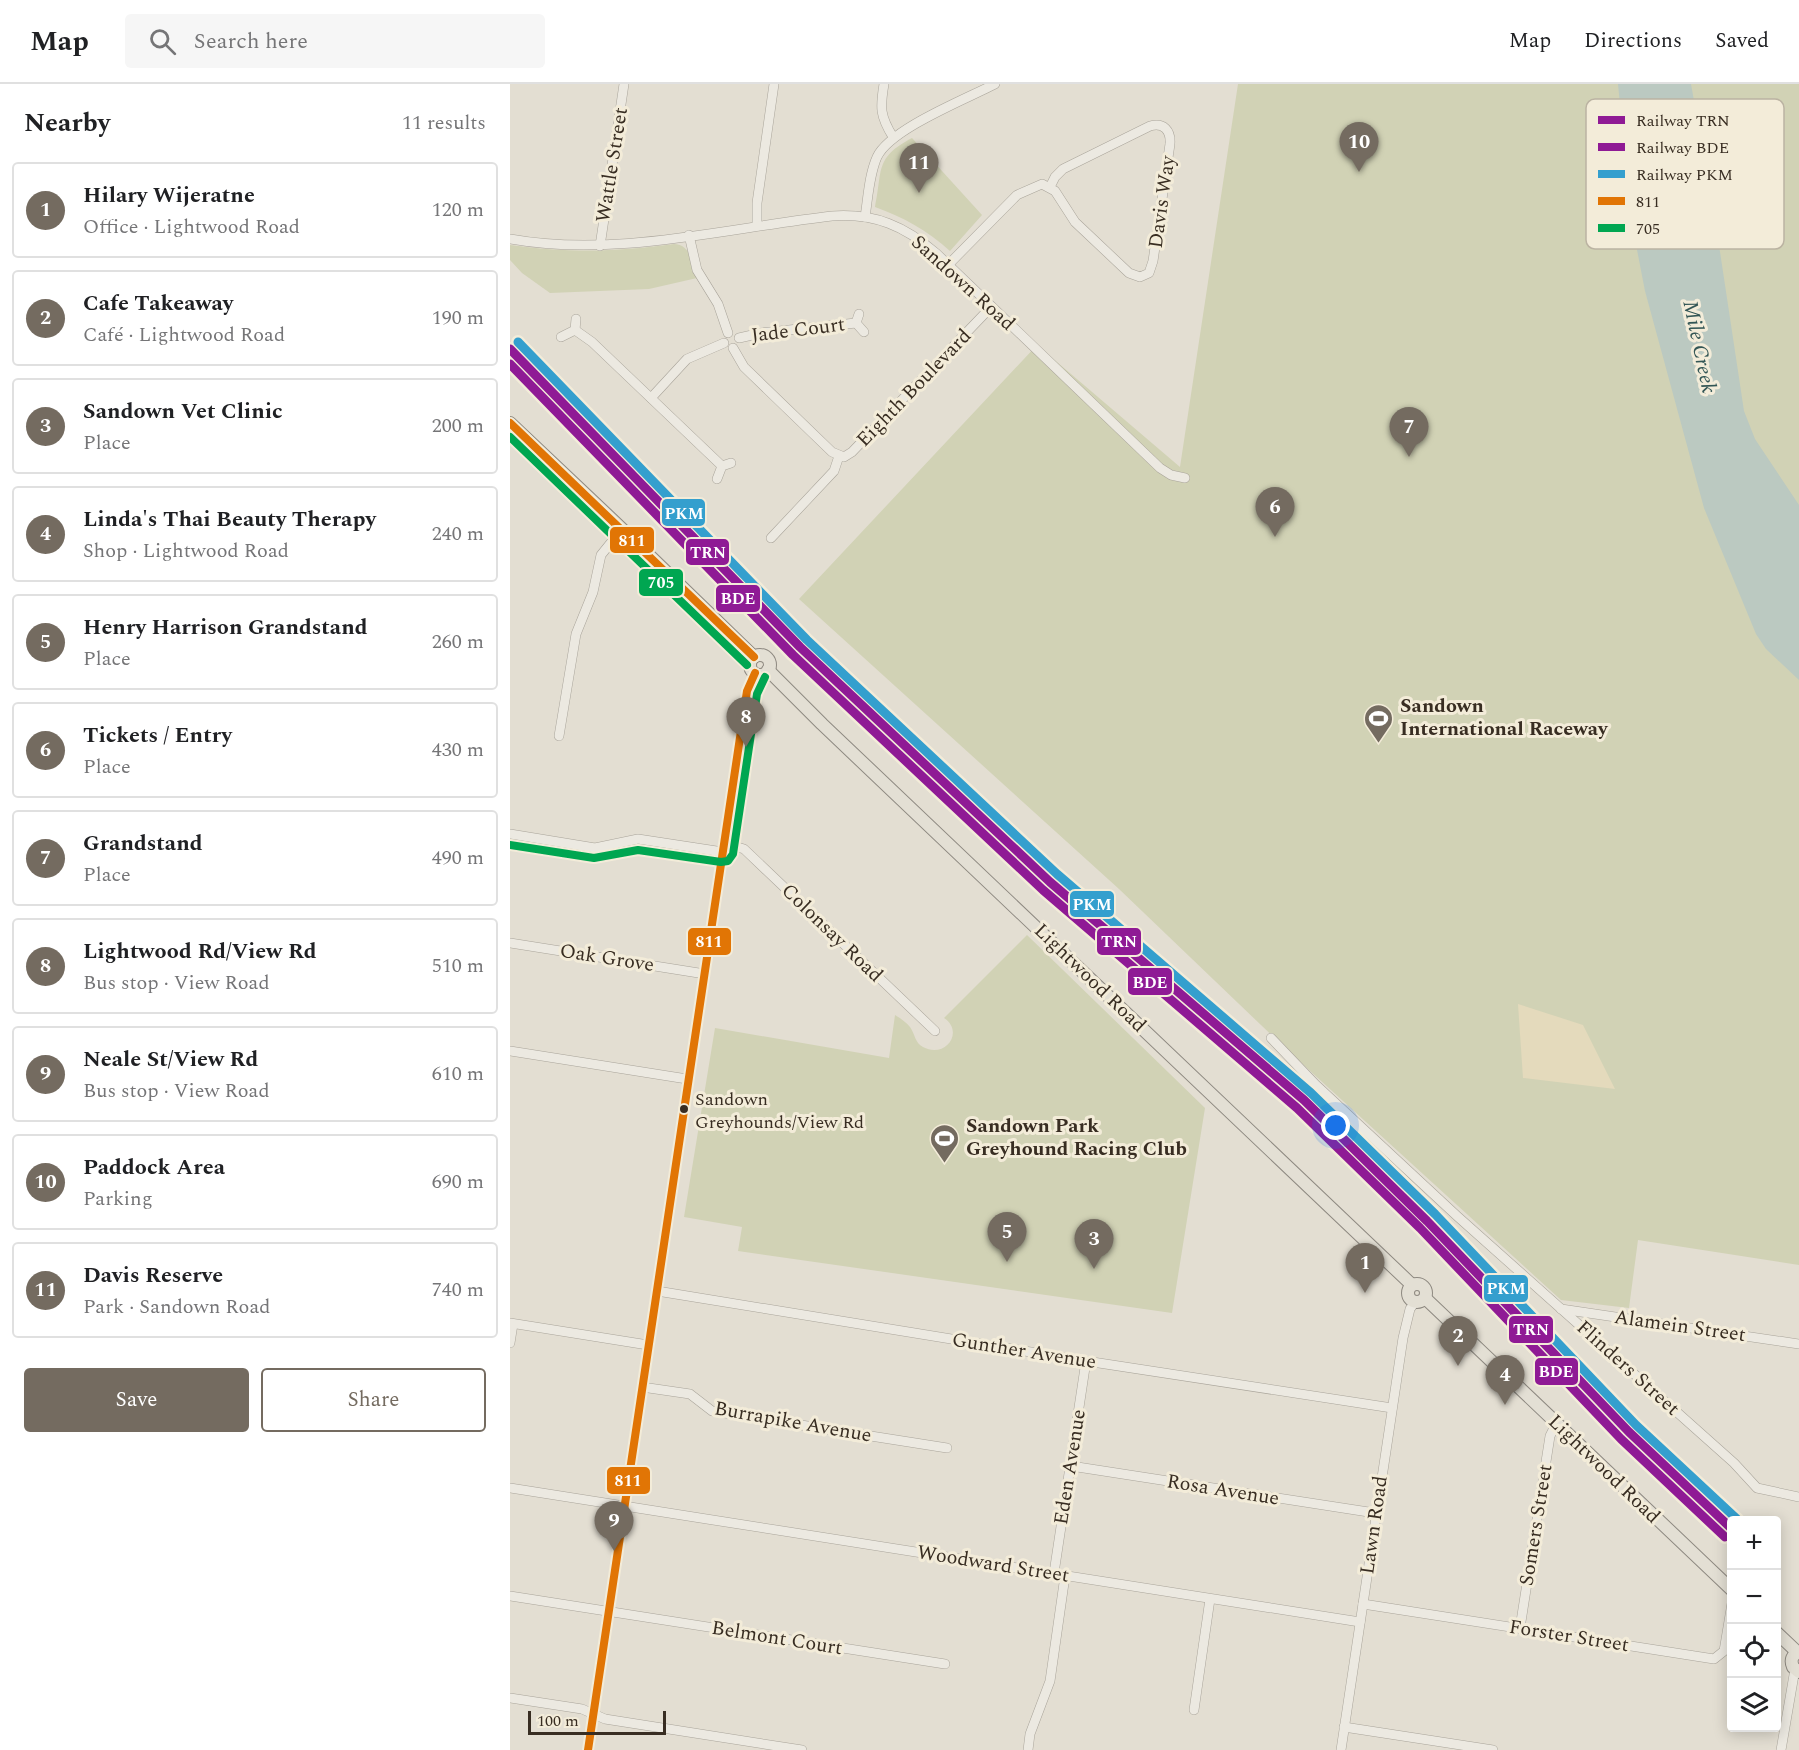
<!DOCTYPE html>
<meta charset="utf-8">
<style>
:root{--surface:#fff;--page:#f6f6f6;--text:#202124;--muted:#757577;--line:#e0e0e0;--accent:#746b60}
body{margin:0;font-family:Spectral,serif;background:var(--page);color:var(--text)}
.controls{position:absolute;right:18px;bottom:18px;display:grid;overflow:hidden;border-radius:6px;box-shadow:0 3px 15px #0003}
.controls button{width:54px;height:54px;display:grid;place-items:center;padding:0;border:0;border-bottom:2px solid var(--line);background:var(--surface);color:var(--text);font:30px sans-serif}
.scale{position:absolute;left:18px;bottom:15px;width:138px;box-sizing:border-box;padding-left:6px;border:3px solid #382d22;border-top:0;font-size:16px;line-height:21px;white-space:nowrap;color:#382d22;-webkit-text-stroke:4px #f3ecd9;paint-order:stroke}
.you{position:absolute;left:826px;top:1042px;width:21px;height:21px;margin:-15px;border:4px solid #fff;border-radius:50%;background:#1a73e8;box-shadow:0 0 0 9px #1a73e833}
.badge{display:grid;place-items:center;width:39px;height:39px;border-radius:50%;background:var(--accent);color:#fff;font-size:20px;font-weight:700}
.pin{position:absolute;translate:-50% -50px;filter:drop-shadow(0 2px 3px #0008)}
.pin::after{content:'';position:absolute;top:32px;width:21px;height:18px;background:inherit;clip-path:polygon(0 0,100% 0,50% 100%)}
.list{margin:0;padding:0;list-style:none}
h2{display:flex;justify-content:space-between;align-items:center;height:78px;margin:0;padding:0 24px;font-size:26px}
h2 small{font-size:20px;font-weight:400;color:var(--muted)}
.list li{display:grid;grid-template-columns:39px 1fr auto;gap:18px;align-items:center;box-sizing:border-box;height:96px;margin:0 12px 12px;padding:0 12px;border:2px solid var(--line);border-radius:6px}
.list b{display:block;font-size:22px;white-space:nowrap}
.list p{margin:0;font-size:20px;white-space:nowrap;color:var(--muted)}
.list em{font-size:20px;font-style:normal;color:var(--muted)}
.actions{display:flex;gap:12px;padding:18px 24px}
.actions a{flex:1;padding:14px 0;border:2px solid var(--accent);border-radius:6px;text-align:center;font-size:21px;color:var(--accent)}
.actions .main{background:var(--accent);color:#fff}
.icon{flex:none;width:33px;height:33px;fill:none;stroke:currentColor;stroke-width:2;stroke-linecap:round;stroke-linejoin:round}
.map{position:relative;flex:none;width:1289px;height:1666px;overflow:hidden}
header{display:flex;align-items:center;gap:36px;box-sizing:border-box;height:84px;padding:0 30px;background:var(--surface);border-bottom:2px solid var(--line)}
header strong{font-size:28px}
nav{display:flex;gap:33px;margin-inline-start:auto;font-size:21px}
.search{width:420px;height:54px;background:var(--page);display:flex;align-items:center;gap:15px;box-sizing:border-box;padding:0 21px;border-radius:6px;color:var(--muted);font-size:22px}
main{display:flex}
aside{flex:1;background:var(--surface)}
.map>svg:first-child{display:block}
.green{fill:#d1d2b5}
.sand{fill:#e4dabc}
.water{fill:#bbc9c1}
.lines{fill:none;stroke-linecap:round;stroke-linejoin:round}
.minor-casing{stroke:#a9a49a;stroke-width:10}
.major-casing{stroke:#8e8981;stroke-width:14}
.minor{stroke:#ece9e1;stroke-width:9}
.major{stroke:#e3dfd4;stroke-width:12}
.bus-1-casing{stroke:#f3ecd9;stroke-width:12}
.bus-2-casing{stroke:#f3ecd9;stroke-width:12}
.bus-1{stroke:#e17505;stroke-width:8}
.bus-2{stroke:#00a651;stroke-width:8}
.rail-1-casing{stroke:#f3ecd9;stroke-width:14}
.rail-2-casing{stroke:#f3ecd9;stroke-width:14}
.rail-3-casing{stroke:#f3ecd9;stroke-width:14}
.rail-1{stroke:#8f1a95;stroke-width:9}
.rail-2{stroke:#8f1a95;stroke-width:9}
.rail-3{stroke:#349fce;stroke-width:9}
.bus-dot{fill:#382d22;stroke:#f3ecd9;stroke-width:2}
.labels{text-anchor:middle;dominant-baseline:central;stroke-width:6;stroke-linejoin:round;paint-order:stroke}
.bus-label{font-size:18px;fill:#382d22;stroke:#f3ecd9;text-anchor:start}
.street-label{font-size:20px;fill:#382d22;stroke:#f3ecd9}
.poi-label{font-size:20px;font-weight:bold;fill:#382d22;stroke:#f3ecd9;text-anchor:start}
.water-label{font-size:21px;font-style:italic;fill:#335655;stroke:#f3ecd9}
.key{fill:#f3ecd9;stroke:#bbb3a2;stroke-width:1.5}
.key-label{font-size:16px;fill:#382d22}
.line-badge{stroke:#f3ecd9;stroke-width:2}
.badge-label{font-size:16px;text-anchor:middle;font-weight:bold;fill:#fff}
</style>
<header>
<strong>Map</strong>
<div class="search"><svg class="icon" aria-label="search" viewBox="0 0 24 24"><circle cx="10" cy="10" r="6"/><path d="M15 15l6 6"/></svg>Search here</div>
<nav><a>Map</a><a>Directions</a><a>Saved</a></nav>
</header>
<main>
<aside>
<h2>Nearby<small>11 results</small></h2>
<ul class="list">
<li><span class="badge">1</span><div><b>Hilary Wijeratne</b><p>Office · Lightwood Road</p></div><em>120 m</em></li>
<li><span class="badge">2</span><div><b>Cafe Takeaway</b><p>Café · Lightwood Road</p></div><em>190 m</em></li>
<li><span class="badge">3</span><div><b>Sandown Vet Clinic</b><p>Place</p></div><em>200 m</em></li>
<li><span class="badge">4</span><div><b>Linda's Thai Beauty Therapy</b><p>Shop · Lightwood Road</p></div><em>240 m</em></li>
<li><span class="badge">5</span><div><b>Henry Harrison Grandstand</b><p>Place</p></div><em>260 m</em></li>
<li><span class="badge">6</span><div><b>Tickets / Entry</b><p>Place</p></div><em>430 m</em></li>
<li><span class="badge">7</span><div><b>Grandstand</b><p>Place</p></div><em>490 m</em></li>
<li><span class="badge">8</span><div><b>Lightwood Rd/View Rd</b><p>Bus stop · View Road</p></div><em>510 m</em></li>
<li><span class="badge">9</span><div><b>Neale St/View Rd</b><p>Bus stop · View Road</p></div><em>610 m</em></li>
<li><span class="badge">10</span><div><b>Paddock Area</b><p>Parking</p></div><em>690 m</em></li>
<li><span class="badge">11</span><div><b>Davis Reserve</b><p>Park · Sandown Road</p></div><em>740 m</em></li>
</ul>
<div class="actions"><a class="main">Save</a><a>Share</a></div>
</aside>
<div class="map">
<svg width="1289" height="1666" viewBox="0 0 1289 1666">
<rect width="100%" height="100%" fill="#e3ded2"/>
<g class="green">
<path d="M 728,0 L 1289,0 L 1289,1181 L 1128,1156 L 1119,1224 L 1051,1216 L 776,965 L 609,805 L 289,515 L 527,261 L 670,383 Z"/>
<path d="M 402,54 L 472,131 L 440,167 C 417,146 393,133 365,123 C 373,86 364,74 402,54 Z"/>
<path d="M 164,160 C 181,160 183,181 187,194 L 139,205 L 40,209 L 12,189 L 0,176 L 0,161 C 60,169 105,168 164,160 Z"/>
<path d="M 517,851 L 695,1024 L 662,1229 L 228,1167 L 232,1143 L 174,1133 L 205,944 L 379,974 L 385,931 C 390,934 396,938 400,943 C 405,950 405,959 413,963 C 435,975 455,948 434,934 Z"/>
</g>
<path class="sand" d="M 1008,920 L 1073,941 L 1105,1005 L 1013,994 Z"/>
<path class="water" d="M 1108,0 L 1181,0 L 1204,128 L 1234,327 L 1245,355 L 1289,421 L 1289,596 L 1256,565 L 1246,550 L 1194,424 L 1135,207 L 1122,140 Z"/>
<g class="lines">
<defs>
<g id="minor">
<path d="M 374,0 C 370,24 370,32 383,53"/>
<path d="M 355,133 C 358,114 359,91 367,73 C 380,45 456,15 485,0"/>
<path d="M 247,142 L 247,119 L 264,0"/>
<path d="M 179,151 L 187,186 L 208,220 L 218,249"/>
<path d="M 0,155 C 105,174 217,144 322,132 C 365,129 395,142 427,170 L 650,384 L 661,391 L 675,394"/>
<path d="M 90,162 L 114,0"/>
<path d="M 438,181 L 507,111 L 532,100 L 545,107 L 565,138 L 619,189 L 630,193 L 639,189 L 643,177 L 660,60 C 661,47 654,38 640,42 L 553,85 L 545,93 L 540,103"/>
<path d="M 349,230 L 346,239 L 354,248"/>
<path d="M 65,246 L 82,258 L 212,382"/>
<path d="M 51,253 L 65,246 L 66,235"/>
<path d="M 229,254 L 251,249 L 346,239"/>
<path d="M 223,264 L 234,283 L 322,368 L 334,373 L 342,368 L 481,223"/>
<path d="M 141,314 L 177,275 L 214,259"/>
<path d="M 207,395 L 212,382 L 221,379"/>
<path d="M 261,454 L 324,387 L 329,372"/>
<path d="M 49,652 L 66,550 L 83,508 L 91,471 L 112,445"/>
<path d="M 0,750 L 85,764 L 128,755 L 213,768"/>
<path d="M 214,759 L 234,765 L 425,947"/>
<path d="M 0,859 L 195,890"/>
<path d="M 761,954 L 806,1001 L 947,1132 L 1224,1379 L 1247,1404 L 1289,1413"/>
<path d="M 0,967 L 177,995"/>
<path d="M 147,1207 L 576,1277 L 882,1324"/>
<path d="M 1051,1225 L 1289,1260"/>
<path d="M 0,1239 L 138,1261"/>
<path d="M 0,1259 L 3,1240"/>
<path d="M 132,1303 L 180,1310 L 202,1327 L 437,1364"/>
<path d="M 561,1382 L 865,1429"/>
<path d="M 0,1404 L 850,1538"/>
<path d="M 544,1489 L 576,1277"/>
<path d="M 0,1512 L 435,1580"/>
<path d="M 853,1520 L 1204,1575 L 1214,1567 L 1222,1519"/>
<path d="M 1010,1544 L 1040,1352 L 1046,1340"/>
<path d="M 0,1614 L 72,1625 L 95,1635 L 292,1666"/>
<path d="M 684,1626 L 700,1515"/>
<path d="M 834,1643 L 983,1666"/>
<path d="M 78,1666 L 237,607 L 245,589"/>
<path d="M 518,1666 L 520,1650 L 540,1597 L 555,1492"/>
<path d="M 831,1666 L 893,1254 L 900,1225 L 905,1218"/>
<path d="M 1271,1666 L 1285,1585"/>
</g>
<g id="major">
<path d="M 0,339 L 112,445 L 244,573"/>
<circle cx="250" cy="581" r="10"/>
<path d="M 258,586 L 312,640 L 902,1201"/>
<circle cx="907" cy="1209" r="9"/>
<path d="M 915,1214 L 1222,1506"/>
<path d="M 1266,1548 L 1287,1568"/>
<path d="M 1289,1568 C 1282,1571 1280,1576 1283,1583 L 1289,1588"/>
</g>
</defs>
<use href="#minor" class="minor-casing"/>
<use href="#major" class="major-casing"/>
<use href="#minor" class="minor"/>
<use href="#major" class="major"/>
<defs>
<g id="bus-1">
<path d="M 0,339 L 244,573"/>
<path d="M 78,1666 L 237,607 L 245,589"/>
</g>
<g id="bus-2">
<path d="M 0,353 L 237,581"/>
<path d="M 0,761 L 84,774 L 128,766 L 211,778 L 218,777 L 223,770 L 247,610 L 255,593"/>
</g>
</defs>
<use href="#bus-1" class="bus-1-casing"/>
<use href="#bus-2" class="bus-2-casing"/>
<use href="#bus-1" class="bus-1"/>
<use href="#bus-2" class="bus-2"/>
<defs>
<path id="rail-1" d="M 0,265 L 290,563 L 540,798 L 794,1016 L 917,1137 L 1119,1348 L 1222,1445"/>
<path id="rail-2" d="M 0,280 L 283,571 L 533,806 L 787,1024 L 910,1144 L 1111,1355 L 1215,1453"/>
<path id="rail-3" d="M 8,258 L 297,556 L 547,790 L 801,1009 L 925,1130 L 1126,1341 L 1228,1436"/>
</defs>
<use href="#rail-1" class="rail-1-casing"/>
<use href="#rail-2" class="rail-2-casing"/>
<use href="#rail-3" class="rail-3-casing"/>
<use href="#rail-1" class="rail-1"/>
<use href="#rail-2" class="rail-2"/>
<use href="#rail-3" class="rail-3"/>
</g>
<defs>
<symbol id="stadium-pin" viewBox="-11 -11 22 30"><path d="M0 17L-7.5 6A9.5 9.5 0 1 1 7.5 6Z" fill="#746b60" stroke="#f3ecd9"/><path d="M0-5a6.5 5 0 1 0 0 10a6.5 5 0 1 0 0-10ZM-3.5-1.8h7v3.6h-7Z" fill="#fff"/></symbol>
</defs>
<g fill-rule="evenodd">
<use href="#stadium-pin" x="852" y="618" width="33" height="45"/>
<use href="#stadium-pin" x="418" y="1038" width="33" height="45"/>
</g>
<circle class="bus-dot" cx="174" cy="1025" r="5"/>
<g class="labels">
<g class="bus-label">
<text x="185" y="1015">Sandown<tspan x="185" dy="23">Greyhounds/View Rd</tspan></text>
</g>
<g class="street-label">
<text transform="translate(102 81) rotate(-81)">Wattle Street</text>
<text transform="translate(652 118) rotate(-82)">Davis Way</text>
<text transform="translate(453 199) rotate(42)">Sandown Road</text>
<text transform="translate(288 246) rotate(-7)">Jade Court</text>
<text transform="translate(404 304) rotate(-46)">Eighth Boulevard</text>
<text transform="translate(322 849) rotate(44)">Colonsay Road</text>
<text transform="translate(97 874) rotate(9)">Oak Grove</text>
<text transform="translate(580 894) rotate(44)">Lightwood Road</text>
<text transform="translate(1170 1242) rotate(8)">Alamein Street</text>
<text transform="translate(514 1267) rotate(9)">Gunther Avenue</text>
<text transform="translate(1118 1284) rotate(42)">Flinders Street</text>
<text transform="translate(283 1338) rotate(10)">Burrapike Avenue</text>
<text transform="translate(560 1383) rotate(-81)">Eden Avenue</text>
<text transform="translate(1094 1385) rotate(44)">Lightwood Road</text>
<text transform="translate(713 1406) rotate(9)">Rosa Avenue</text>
<text transform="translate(864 1441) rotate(-82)">Lawn Road</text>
<text transform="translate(1026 1441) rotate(-81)">Somers Street</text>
<text transform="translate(483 1480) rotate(9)">Woodward Street</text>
<text transform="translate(1059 1552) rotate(9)">Forster Street</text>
<text transform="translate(267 1554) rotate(9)">Belmont Court</text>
</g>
<g class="poi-label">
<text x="890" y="622">Sandown<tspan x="890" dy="23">International Raceway</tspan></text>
<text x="456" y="1042">Sandown Park<tspan x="456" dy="23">Greyhound Racing Club</tspan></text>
</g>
<g class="water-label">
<text transform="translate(1189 263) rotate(78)">Mile Creek</text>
</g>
</g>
<rect x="1076" y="15" width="198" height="150" rx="9" class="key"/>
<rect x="1088" y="32" width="27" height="8" fill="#8f1a95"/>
<rect x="1088" y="59" width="27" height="8" fill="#8f1a95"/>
<rect x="1088" y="86" width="27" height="8" fill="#349fce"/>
<rect x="1088" y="113" width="27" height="8" fill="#e17505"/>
<rect x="1088" y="140" width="27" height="8" fill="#00a651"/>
<g class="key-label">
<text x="1126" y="42">Railway TRN</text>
<text x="1126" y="69">Railway BDE</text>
<text x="1126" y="96">Railway PKM</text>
<text x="1126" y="123">811</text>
<text x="1126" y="150">705</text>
</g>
<g class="line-badge">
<rect x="151" y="414" width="45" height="29" rx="6" fill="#349fce"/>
<rect x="99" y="442" width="46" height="28" rx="6" fill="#e17505"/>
<rect x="175" y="454" width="45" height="28" rx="6" fill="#8f1a95"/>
<rect x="128" y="484" width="46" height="29" rx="6" fill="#00a651"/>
<rect x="205" y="500" width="46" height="29" rx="6" fill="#8f1a95"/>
<rect x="559" y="806" width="46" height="28" rx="6" fill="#349fce"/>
<rect x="177" y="843" width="45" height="29" rx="6" fill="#e17505"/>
<rect x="586" y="843" width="46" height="29" rx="6" fill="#8f1a95"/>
<rect x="617" y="883" width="46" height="29" rx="6" fill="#8f1a95"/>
<rect x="973" y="1190" width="46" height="29" rx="6" fill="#349fce"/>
<rect x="998" y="1231" width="46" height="29" rx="6" fill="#8f1a95"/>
<rect x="1024" y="1273" width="45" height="29" rx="6" fill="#8f1a95"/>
<rect x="96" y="1382" width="45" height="29" rx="6" fill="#e17505"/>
</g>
<g class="badge-label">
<text x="174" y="435">PKM</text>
<text x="122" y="462">811</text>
<text x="198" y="474">TRN</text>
<text x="151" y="504">705</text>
<text x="228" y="520">BDE</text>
<text x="582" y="826">PKM</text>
<text x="199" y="863">811</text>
<text x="609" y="863">TRN</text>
<text x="640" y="904">BDE</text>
<text x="996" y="1210">PKM</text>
<text x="1021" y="1251">TRN</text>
<text x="1046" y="1293">BDE</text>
<text x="118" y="1402">811</text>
</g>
</svg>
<div class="controls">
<button>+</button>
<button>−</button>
<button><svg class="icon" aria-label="locate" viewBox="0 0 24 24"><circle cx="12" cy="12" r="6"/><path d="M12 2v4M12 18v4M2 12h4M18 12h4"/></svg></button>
<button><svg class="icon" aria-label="layers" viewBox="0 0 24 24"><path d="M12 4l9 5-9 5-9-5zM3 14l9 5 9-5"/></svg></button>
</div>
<div class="scale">100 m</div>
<div class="you"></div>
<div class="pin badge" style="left:855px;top:1209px">1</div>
<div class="pin badge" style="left:948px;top:1282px">2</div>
<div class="pin badge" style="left:584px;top:1185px">3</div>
<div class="pin badge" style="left:995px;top:1321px">4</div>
<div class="pin badge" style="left:497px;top:1178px">5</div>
<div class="pin badge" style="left:765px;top:453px">6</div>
<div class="pin badge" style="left:899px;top:373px">7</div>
<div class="pin badge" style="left:236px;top:663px">8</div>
<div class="pin badge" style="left:104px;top:1467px">9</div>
<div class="pin badge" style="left:849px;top:88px">10</div>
<div class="pin badge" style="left:409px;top:109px">11</div>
</div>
</main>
